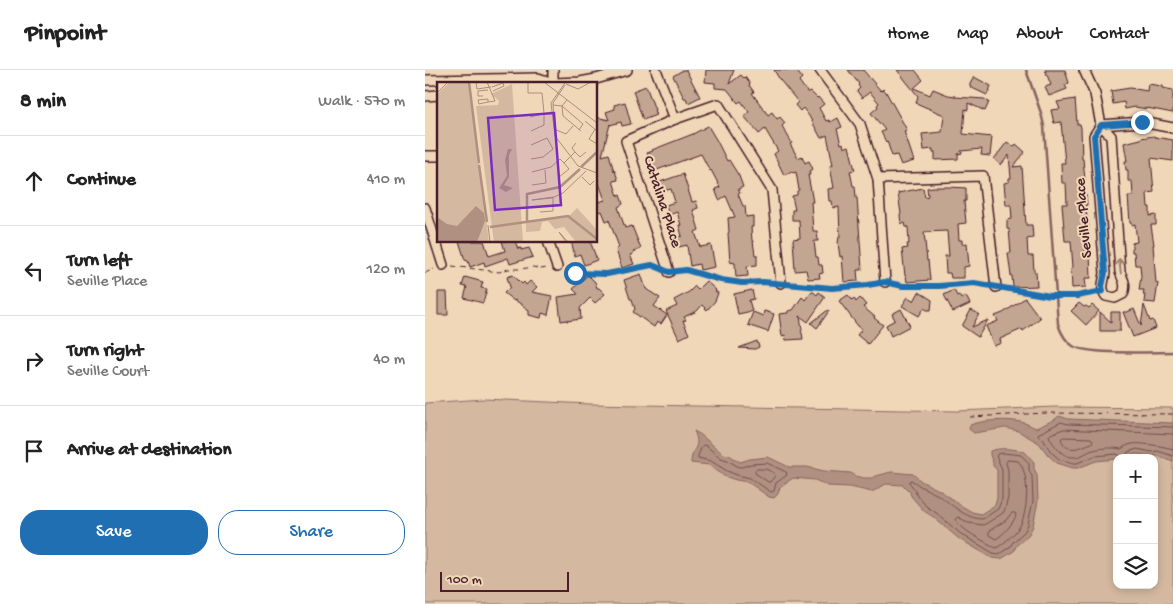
<!DOCTYPE html>
<meta charset="utf-8">
<style>
:root{--surface:#fff;--page:#f2f2f2;--text:#222;--muted:#767676;--line:#e0e0e0;--accent:#1f6fb2}
body{margin:0;font-family:"Gochi Hand",sans-serif;background:var(--page);color:var(--text)}
.controls{position:absolute;right:15px;bottom:15px;display:grid;overflow:hidden;border-radius:10px;box-shadow:0 2px 8px #0003}
.controls button{width:45px;height:45px;display:grid;place-items:center;padding:0;border:0;border-bottom:1px solid var(--line);background:var(--surface);color:var(--text);font:25px sans-serif}
.scale{position:absolute;left:15px;bottom:12px;width:129px;box-sizing:border-box;padding-left:5px;border:2px solid #4a1f2b;border-top:0;font-size:14px;line-height:18px;white-space:nowrap;color:#4a1f2b;-webkit-text-stroke:4px #efd7b7;paint-order:stroke}
.stop{position:absolute;width:15px;height:15px;margin:-11px;border:4px solid #1f6fb2;border-radius:50%;background:#fff}
.stop.end{background:#1f6fb2;border-color:#fff;box-shadow:0 1px 5px #0008}
.list{margin:0;padding:0;list-style:none}
h2{display:flex;justify-content:space-between;align-items:center;height:65px;margin:0;padding:0 20px;font-size:21px}
h2 small{font-size:16px;font-weight:400;color:var(--muted)}
.list li{display:grid;grid-template-columns:32px 1fr auto;gap:15px;align-items:center;box-sizing:border-box;height:90px;padding:0 20px;border-top:1px solid var(--line)}
.list b{display:block;font-size:19px;white-space:nowrap}
.list p{margin:0;font-size:16px;white-space:nowrap;color:var(--muted)}
.list em{font-size:16px;font-style:normal;color:var(--muted)}
.actions{display:flex;gap:10px;padding:15px 20px}
.actions a{flex:1;padding:11px 0;border:1px solid var(--accent);border-radius:20px;text-align:center;font-size:18px;color:var(--accent)}
.actions .main{background:var(--accent);color:#fff}
.icon{flex:none;width:28px;height:28px;fill:none;stroke:currentColor;stroke-width:2;stroke-linecap:round;stroke-linejoin:round}
.map{position:relative;flex:none;width:748px;height:534px;overflow:hidden}
header{display:flex;align-items:center;gap:30px;box-sizing:border-box;height:70px;padding:0 25px;background:var(--surface);border-bottom:1px solid var(--line)}
header strong{font-size:24px}
nav{display:flex;gap:28px;margin-inline-start:auto;font-size:18px}
main{display:flex}
aside{flex:1;background:var(--surface)}
.map>svg:first-child{display:block}
.green{fill:#d4b9a0;stroke:#8f6c66;fill-rule:evenodd}
.water{fill:#b09181;stroke:#87635f}
.lines{fill:none;stroke-linecap:round;stroke-linejoin:round}
.shore{stroke:#734d4d;stroke-width:1}
.stream{stroke:#87635f;stroke-width:2.5}
.building{fill:#c3a692;stroke:#4a1f2b}
.minor-casing{stroke:#4a1f2b;stroke-width:12}
.path{stroke:#4a1f2b;stroke-width:1;stroke-dasharray:5 4;stroke-linecap:butt}
.minor{stroke:#efd7b7;stroke-width:9}
.oneway{stroke:#9c7b71}
.route{stroke:#1f6fb2;stroke-width:6}
.labels{text-anchor:middle;dominant-baseline:central;stroke-width:4;stroke-linejoin:round;paint-order:stroke}
.street-label{font-size:16px;fill:#4a1f2b;stroke:#efd7b7}
.inset-river{fill:none;stroke:#b09181;stroke-width:2.5}
.inset-road{fill:none;stroke:#ad8d7f;stroke-width:1}
.view{fill:#7b2cbf;fill-opacity:0.15;stroke:#7b2cbf;stroke-width:2.5}
.inset-edge{fill:none;stroke:#4a1f2b;stroke-width:2.5}
</style>
<header>
<strong>Pinpoint</strong>
<nav><a>Home</a><a>Map</a><a>About</a><a>Contact</a></nav>
</header>
<main>
<aside>
<h2>8 min<small>Walk · 570 m</small></h2>
<ul class="list">
<li><svg class="icon" aria-label="ahead" viewBox="0 0 24 24"><path d="M12 20V5M6 11l6-6 6 6"/></svg><div><b>Continue</b></div><em>410 m</em></li>
<li><svg class="icon" aria-label="left" viewBox="0 0 24 24"><path d="M17 20v-9H6M10 6l-5 5 5 5"/></svg><div><b>Turn left</b><p>Seville Place</p></div><em>120 m</em></li>
<li><svg class="icon" aria-label="right" viewBox="0 0 24 24"><path d="M7 20v-9h11M14 6l5 5-5 5"/></svg><div><b>Turn right</b><p>Seville Court</p></div><em>40 m</em></li>
<li><svg class="icon" aria-label="arrive" viewBox="0 0 24 24"><path d="M6 21V4h12l-3 4 3 4H6"/></svg><div><b>Arrive at destination</b></div></li>
</ul>
<div class="actions"><a class="main">Save</a><a>Share</a></div>
</aside>
<div class="map">
<svg width="748" height="534" viewBox="0 0 748 534">
<rect width="100%" height="100%" fill="#efd7b7"/>
<filter id="ink" filterUnits="userSpaceOnUse"><feTurbulence type="fractalNoise" baseFrequency=".02" numOctaves="2"/><feDisplacementMap in="SourceGraphic" scale="10" xChannelSelector="R" yChannelSelector="G"/><feConvolveMatrix kernelMatrix="1 2 1 2 8 2 1 2 1" color-interpolation-filters="sRGB"/></filter>
<g filter="url(#ink)">
<path class="green" d="M 59,329 L 165,334 L 532,341 L 630,337 L 748,338 L 748,534 L 0,534 L 0,333 ZM 692,388 L 729,388 L 729,515 L 692,515 Z"/>
<g class="water">
<path d="M 634,346 L 643,349 L 748,353 L 748,391 L 732,386 L 711,384 L 692,388 L 692,389 L 671,391 L 653,398 L 648,398 L 632,393 L 623,385 L 614,373 L 593,361 L 580,358 L 549,363 L 544,359 L 545,355 C 558,350 582,349 596,352 C 601,353 606,356 611,358 L 629,350 Z"/>
<path d="M 269,361 L 276,365 L 298,384 L 304,385 L 315,392 L 325,389 L 343,387 L 364,397 L 382,397 L 399,401 L 426,403 L 430,406 L 439,408 L 448,408 L 451,406 L 466,402 L 488,404 L 496,411 L 516,421 L 535,435 L 547,442 L 556,444 L 570,435 L 572,428 L 572,400 L 568,396 L 568,393 L 565,385 L 565,381 C 576,377 587,379 599,381 L 609,392 L 609,399 L 612,404 L 613,431 L 608,456 L 604,464 L 591,476 L 589,481 L 576,489 L 567,488 L 533,468 L 507,446 L 499,441 L 486,426 L 485,422 L 478,415 L 461,414 L 447,422 L 425,417 L 403,416 L 390,410 L 368,408 L 355,417 L 353,424 L 349,428 L 344,427 L 323,412 L 311,410 L 299,406 L 284,395 L 266,393 C 266,378 277,378 269,361 Z"/>
</g>
<g class="lines">
<g class="shore">
<path d="M 748,364 L 638,359 L 626,364 L 624,366 C 629,376 638,388 650,387 C 655,387 661,383 665,381 C 674,378 687,377 696,379 C 707,371 716,374 728,375 C 735,376 741,377 748,379"/>
<path d="M 639,367 L 666,368 L 668,371 L 667,373 C 655,377 642,385 636,369 Z"/>
<path d="M 280,375 L 296,388 L 302,390 L 314,397 L 317,397 L 326,394 L 342,393 L 361,402 L 362,405 L 351,413 L 349,421 L 346,422 L 325,408 L 312,405 L 302,401 L 286,391 L 273,388 L 273,386 L 277,376 Z"/>
<path d="M 579,383 L 596,385 L 604,393 L 604,400 L 607,406 L 608,431 L 603,454 L 600,461 L 588,472 L 585,477 L 574,484 L 568,483 L 536,464 L 510,442 L 502,437 L 491,424 L 490,420 L 484,412 L 485,410 C 489,411 492,414 495,416 C 501,419 507,422 513,425 C 527,434 540,449 558,449 L 573,439 L 577,429 L 577,399 L 571,386 L 573,384 Z"/>
<path d="M 696,388 L 694,385 L 691,384 L 670,386 L 652,393 L 649,393 L 634,389 L 626,382 L 618,369 L 613,366 L 613,364 L 636,352 L 643,354 L 748,357"/>
<path d="M 699,388 L 703,382 L 712,379 L 727,382 L 733,381 L 748,386"/>
<path d="M 583,390 L 593,391 C 605,403 603,439 596,454 C 593,461 578,475 571,478 C 559,471 537,461 530,449 L 533,447 L 544,453 L 558,455 L 562,453 L 578,443 L 580,439 L 583,428 L 583,400 L 581,393 Z"/>
<path d="M 332,399 L 341,399 L 349,403 L 350,406 L 345,412 L 343,412 L 330,403 L 330,401 Z"/>
<path d="M 587,443 L 590,443 L 591,445 C 589,453 578,465 571,469 L 564,465 L 564,461 L 581,450 Z"/>
</g>
<path class="stream" d="M 601,0 L 616,43 L 619,56 L 633,254 C 636,263 640,271 648,276 C 663,285 727,282 748,282"/>
</g>
<g class="building">
<path d="M 258,0 L 261,0 L 275,27 L 263,33 L 261,28 L 259,28 L 248,6 Z"/>
<path d="M 281,0 L 309,0 L 304,14 L 316,5 L 319,8 L 320,7 L 325,14 L 324,15 L 329,22 L 327,23 L 343,45 L 347,42 L 352,49 L 355,47 L 360,53 L 357,56 L 367,73 L 365,74 L 373,88 L 377,86 L 380,93 L 384,91 L 388,99 L 384,101 L 385,105 L 383,105 L 388,132 L 386,132 L 388,161 L 392,161 L 393,171 L 389,171 L 391,187 L 393,187 L 394,195 L 397,195 L 398,203 L 394,204 L 395,208 L 383,209 L 381,200 L 370,201 L 368,169 L 375,168 L 374,150 L 367,150 L 367,140 L 370,140 L 367,126 L 372,125 L 372,121 L 374,120 L 371,102 L 368,103 L 367,101 L 359,105 L 349,84 L 353,81 L 340,59 L 334,64 L 319,46 L 324,42 L 316,31 L 313,33 L 302,19 L 290,18 L 290,13 L 280,12 Z"/>
<path d="M 349,0 L 371,0 L 377,8 L 374,11 L 382,22 L 383,22 L 385,21 L 392,28 L 393,27 L 399,34 L 394,38 L 401,51 L 404,50 L 405,52 L 413,48 L 417,57 L 412,59 L 416,74 L 418,73 L 419,78 L 424,76 L 430,100 L 425,101 L 428,116 L 430,116 L 431,128 L 432,128 L 436,185 L 437,200 L 432,200 L 433,211 L 419,212 L 417,186 L 415,187 L 413,173 L 414,167 L 415,167 L 414,137 L 408,138 L 407,131 L 404,131 L 403,119 L 409,118 L 405,96 L 408,95 L 402,65 L 396,68 L 384,46 L 378,38 L 375,41 L 370,35 L 373,32 L 355,10 Z"/>
<path d="M 423,0 L 438,0 L 456,21 L 458,19 L 461,22 L 482,60 L 479,61 L 489,91 L 476,95 L 472,85 L 467,86 L 462,71 L 461,72 L 456,62 L 460,60 L 446,43 L 453,37 L 452,35 L 454,33 L 445,22 L 437,28 L 432,21 L 435,18 L 433,15 L 434,14 Z"/>
<path d="M 472,0 L 490,0 L 498,10 L 489,18 L 505,25 L 508,19 L 523,25 L 530,26 L 530,27 L 559,29 L 564,32 L 560,41 L 543,33 L 543,40 L 540,39 L 538,64 L 567,67 L 565,86 L 556,85 L 557,79 L 536,81 L 537,83 L 533,84 L 533,89 L 510,90 L 510,82 L 508,82 L 508,79 L 499,80 L 497,64 L 517,62 L 519,45 L 491,33 L 493,26 Z"/>
<path d="M 620,0 L 640,0 L 644,13 L 640,15 L 642,19 L 624,26 L 620,17 L 626,15 Z"/>
<path d="M 549,7 L 566,16 L 562,25 L 545,17 L 545,14 Z"/>
<path d="M 723,14 L 737,16 L 737,18 L 748,20 L 748,43 L 722,38 L 722,39 L 710,37 L 700,39 L 699,32 L 688,34 L 686,21 L 705,18 L 722,21 Z"/>
<path d="M 221,16 L 230,40 L 229,40 L 231,45 L 218,50 L 208,21 Z"/>
<path d="M 650,29 L 652,54 L 655,54 L 656,58 L 657,89 L 658,89 L 660,110 L 655,110 L 656,126 L 661,125 L 662,135 L 660,135 L 664,158 L 662,158 L 663,169 L 659,170 L 660,183 L 665,183 L 666,208 L 660,208 L 661,217 L 647,218 L 646,198 L 648,197 L 646,171 L 640,171 L 637,134 L 642,134 L 641,113 L 637,113 L 636,93 L 640,93 L 636,52 L 629,53 L 626,40 L 635,39 L 632,32 Z"/>
<path d="M 200,32 L 206,54 L 197,56 L 196,52 L 185,55 L 185,54 L 177,86 L 184,84 L 189,101 L 190,101 L 193,110 L 188,111 L 193,126 L 195,125 L 198,134 L 193,137 L 200,158 L 207,156 L 216,179 L 208,182 L 208,184 L 205,185 L 209,194 L 197,198 L 191,180 L 194,177 L 184,150 L 181,151 L 177,141 L 171,143 L 171,133 L 180,130 L 171,105 L 171,47 L 184,50 L 181,42 L 190,39 L 189,35 Z"/>
<path d="M 283,56 L 292,71 L 302,91 L 304,90 L 314,106 L 318,117 L 313,119 L 315,123 L 313,124 L 318,136 L 320,136 L 321,147 L 328,146 L 328,157 L 326,157 L 327,171 L 328,171 L 330,185 L 332,185 L 332,195 L 322,196 L 323,206 L 311,207 L 310,193 L 305,192 L 303,163 L 304,162 L 303,148 L 310,147 L 301,126 L 294,130 L 290,119 L 295,117 L 286,100 L 285,101 L 276,84 L 229,101 L 222,83 L 228,81 L 227,80 L 268,64 Z"/>
<path d="M 729,66 L 730,67 L 748,70 L 748,91 L 726,88 L 729,122 L 722,123 L 723,137 L 725,137 L 725,146 L 731,145 L 731,155 L 726,155 L 729,175 L 728,175 L 731,213 L 733,213 L 730,233 L 719,232 L 720,225 L 718,225 L 719,220 L 714,220 L 716,206 L 715,195 L 710,195 L 709,182 L 707,182 L 707,173 L 712,172 L 710,154 L 707,155 L 706,153 L 705,153 L 703,126 L 708,126 L 707,111 L 703,111 L 703,100 L 701,100 L 700,91 L 702,91 L 699,73 L 716,69 L 716,68 Z"/>
<path d="M 582,72 L 589,77 L 591,74 L 600,82 L 588,97 L 597,96 L 601,155 L 607,155 L 608,168 L 602,169 L 603,186 L 608,186 L 609,202 L 611,202 L 612,216 L 588,217 L 587,206 L 586,206 L 583,183 L 586,183 L 584,159 L 582,159 L 582,150 L 587,149 L 586,135 L 581,135 L 579,113 L 584,112 L 584,108 L 586,108 L 584,85 L 576,95 L 569,89 Z"/>
<path d="M 258,104 L 267,132 L 271,131 L 273,138 L 268,140 L 274,160 L 270,162 L 275,177 L 286,175 L 290,197 L 275,200 L 274,194 L 265,196 L 262,175 L 254,177 L 251,168 L 257,166 L 254,155 L 256,155 L 252,142 L 244,145 L 241,135 L 250,132 L 246,119 L 238,121 L 235,112 Z"/>
<path d="M 508,117 L 524,117 L 541,118 L 541,131 L 539,131 L 541,153 L 533,154 L 534,170 L 537,170 L 537,174 L 542,173 L 544,196 L 539,197 L 539,208 L 526,208 L 525,203 L 521,203 L 520,186 L 524,186 L 522,161 L 499,162 L 502,191 L 503,190 L 505,210 L 482,212 L 481,206 L 480,206 L 477,179 L 483,178 L 482,174 L 484,174 L 483,157 L 481,157 L 480,153 L 476,154 L 475,145 L 476,144 L 473,123 L 498,118 L 500,127 L 503,126 L 502,118 Z"/>
<path d="M 34,171 L 59,171 L 64,186 L 80,181 L 77,171 L 90,171 L 93,179 L 96,178 L 96,180 L 104,178 L 108,187 L 85,194 L 83,188 L 60,196 L 59,192 L 45,197 L 43,191 L 40,190 Z"/>
<path d="M 146,171 L 165,171 L 172,190 L 159,195 L 155,184 L 150,186 Z"/>
<path d="M 216,204 L 221,219 L 235,228 L 229,236 L 242,245 L 236,254 L 232,252 L 229,257 L 208,242 L 210,239 L 207,229 L 205,229 L 199,210 Z"/>
<path d="M 88,205 L 97,214 L 99,212 L 101,215 L 105,211 L 112,217 L 107,222 L 127,226 L 123,245 L 117,243 L 116,248 L 104,245 L 104,240 L 90,230 L 89,231 L 79,223 L 85,217 L 82,207 Z"/>
<path d="M 163,205 L 170,212 L 172,218 L 174,218 L 180,224 L 170,233 L 165,228 L 155,238 L 156,249 L 142,251 L 142,250 L 136,251 L 133,227 L 153,224 L 148,219 Z"/>
<path d="M 40,207 L 58,212 L 56,218 L 62,219 L 58,233 L 39,228 L 42,217 L 37,216 Z"/>
<path d="M 281,211 L 291,220 L 290,221 L 293,223 L 290,231 L 282,240 L 277,235 L 272,241 L 259,247 L 261,250 L 258,251 L 264,264 L 254,269 L 241,241 L 252,236 L 249,230 L 264,222 L 270,216 L 273,219 Z"/>
<path d="M 327,220 L 329,229 L 324,230 L 327,241 L 313,244 L 309,224 Z"/>
<path d="M 529,220 L 532,226 L 534,225 L 536,229 L 541,226 L 545,234 L 528,242 L 519,225 Z"/>
<path d="M 387,221 L 392,225 L 394,222 L 400,227 L 383,252 L 375,246 L 377,260 L 376,262 L 377,263 L 378,269 L 361,270 L 360,265 L 357,266 L 354,244 L 363,243 L 363,241 L 368,240 L 377,227 L 380,230 Z"/>
<path d="M 13,222 L 22,222 L 23,245 L 13,245 Z"/>
<path d="M 494,222 L 507,230 L 506,240 L 502,240 L 499,238 L 494,246 L 477,236 L 483,227 L 489,231 Z"/>
<path d="M 423,225 L 427,230 L 429,228 L 431,232 L 435,228 L 441,235 L 438,237 L 450,247 L 449,248 L 458,255 L 443,274 L 432,265 L 437,259 L 433,256 L 414,231 Z"/>
<path d="M 600,228 L 615,248 L 598,261 L 597,259 L 575,269 L 576,273 L 569,276 L 561,256 L 573,251 L 570,246 L 578,243 Z"/>
<path d="M 654,233 L 659,237 L 661,236 L 664,238 L 667,235 L 674,241 L 661,255 L 646,241 Z"/>
<path d="M 719,235 L 725,251 L 728,250 L 731,258 L 708,267 L 698,242 L 702,242 L 709,239 L 716,256 Z"/>
<path d="M 476,239 L 485,256 L 466,266 L 461,255 L 470,250 L 467,244 Z"/>
<path d="M 403,240 L 404,241 L 392,258 L 386,253 Z"/>
<path d="M 546,240 L 554,244 L 547,257 L 563,250 L 553,267 L 537,256 Z"/>
<path d="M 339,241 L 349,244 L 343,262 L 323,255 L 328,242 L 338,246 Z"/>
<path d="M 675,242 L 686,252 L 686,242 L 695,242 L 695,260 L 696,261 L 675,261 Z"/>
<path d="M 332,271 L 334,277 L 330,279 L 314,278 Z"/>
</g>
<g class="lines">
<defs>
<g id="minor">
<path d="M 231,0 L 250,49"/>
<path d="M 395,0 L 435,54 L 453,109 L 460,212"/>
<path d="M 659,0 L 670,24 L 676,55 L 686,66 L 695,202 C 698,210 702,214 698,224 L 690,228 L 681,226 C 675,218 679,212 680,203 L 669,66 L 676,55"/>
<path d="M 0,10 L 113,8 L 128,13 L 155,12 L 171,9 L 202,0"/>
<path d="M 128,13 L 128,0"/>
<path d="M 0,26 L 14,25"/>
<path d="M 676,55 L 717,52 L 748,58"/>
<path d="M 0,86 L 14,86"/>
<path d="M 453,109 L 558,106 L 571,217"/>
<path d="M 0,138 L 18,195"/>
<path d="M 123,171 L 132,197"/>
<path d="M 244,202 L 201,71 L 250,49 L 293,34 L 347,120 L 356,213"/>
</g>
</defs>
<use href="#minor" class="minor-casing"/>
<g class="path">
<path d="M 27,196 L 74,202 L 83,199 L 96,199 L 108,197 L 116,199 L 122,198"/>
<path d="M 141,200 C 169,208 199,200 227,195 L 233,198"/>
<path d="M 253,201 C 271,199 295,211 315,213 C 326,214 337,212 347,212"/>
<path d="M 0,203 L 9,199"/>
<path d="M 364,214 L 407,218 L 452,214"/>
<path d="M 468,214 C 499,221 530,210 561,215"/>
<path d="M 580,219 L 625,226 L 652,226 L 670,223"/>
<path d="M 545,347 L 621,343 L 748,344"/>
</g>
<use href="#minor" class="minor"/>
</g>
<defs><path id="oneway-shaft" d="M-6 0H5M1.5-3L5.5 0L1.5 3" fill="none" stroke-width="1.6" stroke-linecap="round" stroke-linejoin="round" transform="scale(1.25)"/></defs>
<use class="oneway" href="#oneway-shaft" transform="translate(695 196) rotate(-96)"/>
</g>
<g class="lines" filter="url(#ink)">
<path class="route" d="M 150,203 L 182,204 L 227,195 L 244,202 L 261,200 L 296,210 L 317,213 L 338,212 L 407,218 L 443,215 L 460,212 L 478,216 L 514,216 L 549,213 L 625,226 L 652,226 L 678,221 L 677,216 L 680,203 L 669,66 L 676,55 L 717,52"/>
</g>
<g class="labels">
<g class="street-label">
<text transform="translate(236 132) rotate(72)">Catalina Place</text>
<text transform="translate(660 148) rotate(-95)">Seville Place</text>
</g>
</g>
<g transform="translate(12 12)">
<rect width="160" height="160" fill="#efd7b7"/>
<path d="M 13,0 L 32,0 L 52,160 L 0,160 L 0,12 ZM 75,2 L 86,160 L 57,160 L 39,24 L 61,23 L 62,19 L 54,12 ZM 140,126 L 160,148 L 160,160 L 139,160 L 127,145 L 118,147 L 111,139 L 105,140 L 103,149 L 89,150 L 89,139 L 133,133 Z" fill="#d4b9a0"/>
<path d="M 71,67 L 75,67 L 72,73 L 72,95 L 67,103 L 76,106 L 69,110 L 62,106 L 70,94 L 68,78 ZM 39,124 L 47,131 L 48,139 L 40,160 L 0,160 L 0,135 L 10,142 L 20,144 Z" fill="#b09181"/>
<path class="inset-river" d="M 32,0 L 42,81M 42,83 L 50,140M 144,85 L 160,70M 90,140 L 90,112 L 123,105 L 143,87M 53,145 L 131,134 L 160,157"/>
<path class="inset-road" d="M 39,0 L 40,7 L 54,5M 50,0 L 58,19M 107,0 L 160,41M 91,1 L 91,11 L 105,11 L 107,31 L 107,43 L 94,49M 128,1 L 114,21 L 118,54 L 141,84 L 160,91M 129,2 L 141,7 L 154,0M 55,5 L 66,1 L 67,4 L 56,9M 0,11 L 11,0M 46,14 L 41,14 L 41,9 L 51,8M 130,18 L 125,24 L 126,34 L 144,49M 51,20 L 51,17 L 41,18 L 42,22 L 51,20 L 58,19M 116,23 L 125,24 L 146,42 L 142,48M 93,35 L 114,30M 117,39 L 116,21 L 128,3M 148,39 L 160,49M 117,47 L 129,52 L 136,44M 158,47 L 152,57 L 160,62M 139,61 L 135,66 L 138,70 L 143,75 L 149,70M 94,77 L 106,75 L 116,67 L 110,56 L 94,63M 95,90 L 114,85 L 123,77 L 127,81 L 138,70M 122,95 L 132,87 L 127,81M 145,95 L 153,103 L 157,99M 95,103 L 109,101 L 108,88M 116,115 L 95,118 L 115,116 L 126,111 L 149,89M 103,130 L 116,129 L 116,115M 51,143 L 53,160M 129,160 L 122,150 L 131,160"/>
<path class="view" d="M 117,31 L 124,123 L 58,128 L 51,36 Z"/>
<rect width="160" height="160" class="inset-edge"/>
</g>
</svg>
<div class="controls">
<button>+</button>
<button>−</button>
<button><svg class="icon" aria-label="layers" viewBox="0 0 24 24"><path d="M12 4l9 5-9 5-9-5zM3 14l9 5 9-5"/></svg></button>
</div>
<div class="scale">100 m</div>
<div class="stop" style="left:150px;top:203px"></div>
<div class="stop end" style="left:717px;top:52px"></div>
</div>
</main>
